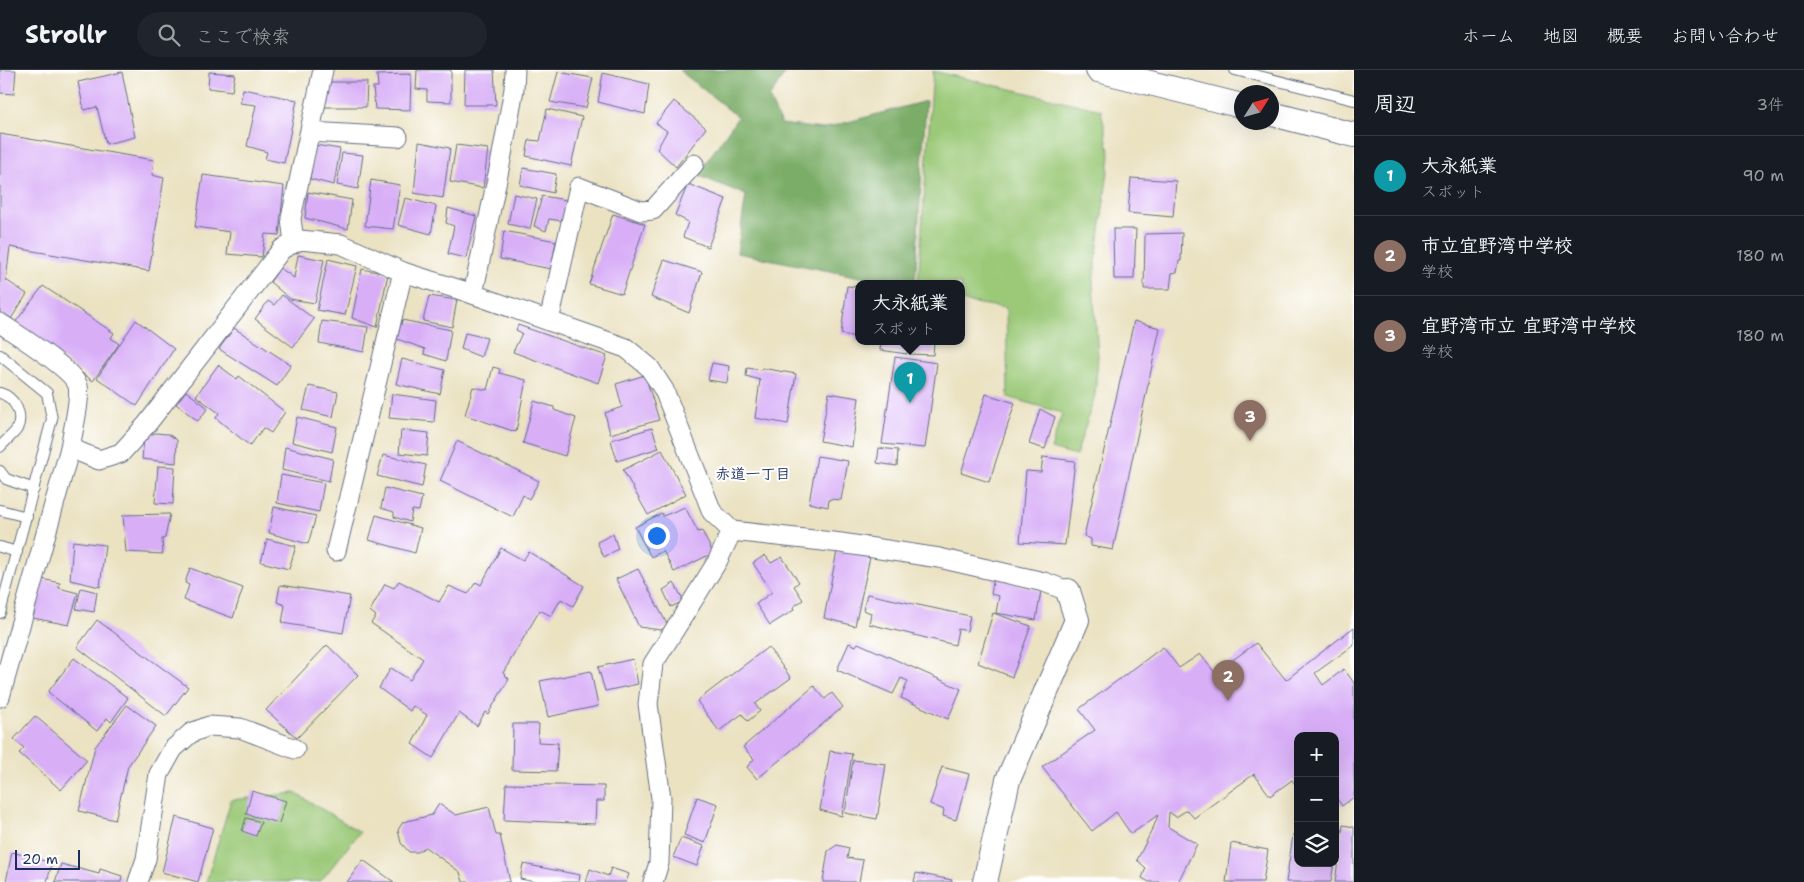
<!DOCTYPE html>
<html lang="ja">
<meta charset="utf-8">
<style>
:root{--surface:#171b24;--page:#20242c;--text:#f1f3f6;--muted:#9ea1a6;--line:#363941;--accent:#d93025}
body{margin:0;font-family:"Shantell Sans","Klee One",sans-serif;background:var(--page);color:var(--text)}
.controls{position:absolute;right:15px;bottom:15px;display:grid;overflow:hidden;border-radius:10px;box-shadow:0 5px 20px #0002}
.controls button{width:45px;height:45px;display:grid;place-items:center;padding:0;border:0;border-bottom:1px solid var(--line);background:var(--surface);color:var(--text);font:25px sans-serif}
.compass{position:absolute;left:1234px;top:15px;width:45px;height:45px;border-radius:50%;background:var(--surface);box-shadow:0 5px 20px #0002;rotate:53deg}
.scale{position:absolute;left:15px;bottom:12px;width:65px;box-sizing:border-box;padding-left:5px;border:2px solid #1b2f5e;border-top:0;font-size:14px;line-height:18px;white-space:nowrap;color:#1b2f5e;-webkit-text-stroke:4px #fff;paint-order:stroke}
.you{position:absolute;left:656px;top:465px;width:18px;height:18px;margin:-12px;border:4px solid #fff;border-radius:50%;background:#1a73e8;box-shadow:0 0 0 8px #1a73e833}
.badge{display:grid;place-items:center;width:32px;height:32px;border-radius:50%;background:var(--accent);color:#fff;font-size:16px;font-weight:700}
.pin{position:absolute;translate:-50% -41px;filter:drop-shadow(0 1px 2px #0008)}
.pin::after{content:'';position:absolute;top:26px;width:18px;height:15px;background:inherit;clip-path:polygon(0 0,100% 0,50% 100%)}
.popup{position:absolute;left:855px;top:210px;width:110px;height:65px;box-sizing:border-box;display:grid;place-content:center;border-radius:10px;background:var(--surface);filter:drop-shadow(0 1px 4px #0005);font-size:16px;white-space:nowrap;color:var(--muted)}
.popup b{font-size:19px;color:var(--text)}
.popup::after{content:'';position:absolute;left:50%;top:100%;margin-left:-10px;border:10px solid transparent;border-top-color:var(--surface)}
.list{margin:0;padding:0;list-style:none}
h2{display:flex;justify-content:space-between;align-items:center;height:65px;margin:0;padding:0 20px;font-size:21px}
h2 small{font-size:16px;font-weight:400;color:var(--muted)}
.list li{display:grid;grid-template-columns:32px 1fr auto;gap:15px;align-items:center;box-sizing:border-box;height:80px;padding:0 20px;border-top:1px solid var(--line)}
.list b{display:block;font-size:19px;white-space:nowrap}
.list p{margin:0;font-size:16px;white-space:nowrap;color:var(--muted)}
.list em{font-size:16px;font-style:normal;color:var(--muted)}
.icon{flex:none;width:28px;height:28px;fill:none;stroke:currentColor;stroke-width:2;stroke-linecap:round;stroke-linejoin:round}
.map{position:relative;flex:none;width:1354px;height:812px;overflow:hidden}
header{display:flex;align-items:center;gap:30px;box-sizing:border-box;height:70px;padding:0 25px;background:var(--surface);border-bottom:1px solid var(--line)}
header strong{font-size:24px}
nav{display:flex;gap:28px;margin-inline-start:auto;font-size:18px}
.search{width:350px;height:45px;background:var(--page);display:flex;align-items:center;gap:12px;box-sizing:border-box;padding:0 18px;border-radius:28px;color:var(--muted);font-size:19px}
main{display:flex}
aside{flex:1;background:var(--surface)}
.map>svg:first-child{display:block}
.green{fill:#9bc978;stroke:#5b7c6b}
.forest{fill:#7cad68;stroke:#4c6e63}
.building{fill:#d8aff7}
.lines{fill:none;stroke-linecap:round;stroke-linejoin:round}
.service-casing{stroke:#646e81;stroke-width:12}
.minor-casing{stroke:#646e81;stroke-width:21}
.tertiary-casing{stroke:#646e81;stroke-width:26}
.service{stroke:#fff;stroke-width:10}
.minor{stroke:#fff;stroke-width:19}
.tertiary{stroke:#fff;stroke-width:24}
.labels{text-anchor:middle;dominant-baseline:central;stroke-width:4;stroke-linejoin:round;paint-order:stroke}
.neighbourhood-label{font-size:15px;font-weight:bold;fill:#1b2f5e;stroke:#fff}
</style>
<header>
<strong>Strollr</strong>
<div class="search"><svg class="icon" aria-label="search" viewBox="0 0 24 24"><circle cx="10" cy="10" r="6"/><path d="M15 15l6 6"/></svg>ここで検索</div>
<nav><a>ホーム</a><a>地図</a><a>概要</a><a>お問い合わせ</a></nav>
</header>
<main>
<div class="map">
<svg width="1354" height="812" viewBox="0 0 1354 812">
<rect width="100%" height="100%" fill="#fff"/>
<filter id="ink" filterUnits="userSpaceOnUse"><feTurbulence type="fractalNoise" baseFrequency=".02" numOctaves="2"/><feDisplacementMap in="SourceGraphic" scale="10" xChannelSelector="R" yChannelSelector="G"/><feConvolveMatrix kernelMatrix="1 2 1 2 8 2 1 2 1" color-interpolation-filters="sRGB"/></filter>
<filter id="wash" filterUnits="userSpaceOnUse"><feTurbulence type="fractalNoise" baseFrequency=".0096" numOctaves="4" result="noise"/><feDisplacementMap in="SourceGraphic" scale="20" xChannelSelector="R" yChannelSelector="G"/><feGaussianBlur stdDeviation="1.12" result="paint"/><feColorMatrix in="noise" values="0 0 0 0 0 0 0 0 0 0 0 0 0 0 0 0 0 1.4 0 .05"/><feComposite in="paint" operator="in"/></filter>
<g filter="url(#wash)">
<rect width="100%" height="100%" fill="#ebe2c2"/>
<g class="green">
<path d="M 933,1 L 1101,40 L 1110,86 L 1093,214 L 1098,286 L 1095,325 L 1076,386 L 1051,379 L 1062,343 L 1008,327 L 1006,238 L 961,231 L 961,214 L 918,214 Z"/>
<path d="M 295,723 L 360,762 L 320,812 L 206,812 L 231,730 Z"/>
</g>
<path class="forest" d="M 679,0 L 787,0 L 769,28 L 781,54 L 822,59 L 926,31 L 915,214 L 896,214 L 737,183 L 746,125 L 697,105 L 738,47 Z"/>
<g id="blocks">
<g class="building">
<path d="M 0,0 L 16,0 L 14,24 L 0,23 Z"/>
<path d="M 417,0 L 451,0 L 451,32 L 427,31 L 427,20 L 416,19 Z"/>
<path d="M 465,0 L 494,0 L 496,35 L 464,35 Z"/>
<path d="M 122,2 L 135,67 L 106,74 L 97,37 L 84,40 L 78,12 Z"/>
<path d="M 209,2 L 235,4 L 232,21 L 208,18 Z"/>
<path d="M 558,2 L 593,8 L 586,38 L 550,32 Z"/>
<path d="M 603,3 L 649,14 L 645,44 L 598,32 Z"/>
<path d="M 411,4 L 410,40 L 375,39 L 373,17 L 378,17 L 377,5 Z"/>
<path d="M 323,12 L 367,12 L 366,37 L 324,37 Z"/>
<path d="M 243,19 L 297,30 L 284,93 L 265,89 L 267,82 L 247,76 L 256,35 L 240,33 Z"/>
<path d="M 674,31 L 706,58 L 676,97 L 657,79 L 667,61 L 656,53 Z"/>
<path d="M 547,39 L 582,47 L 571,96 L 526,86 L 529,70 L 540,71 Z"/>
<path d="M 0,64 L 154,90 L 152,105 L 164,108 L 149,201 L 10,177 L 6,210 L 27,224 L 9,252 L 0,244 Z"/>
<path d="M 419,72 L 450,78 L 443,128 L 414,123 Z"/>
<path d="M 315,75 L 340,79 L 334,115 L 310,109 Z"/>
<path d="M 456,75 L 488,79 L 483,118 L 450,112 Z"/>
<path d="M 342,83 L 363,85 L 358,119 L 337,115 Z"/>
<path d="M 523,98 L 556,104 L 553,123 L 520,115 Z"/>
<path d="M 203,105 L 284,116 L 279,165 L 265,164 L 262,187 L 227,184 L 230,162 L 195,157 Z"/>
<path d="M 1131,108 L 1176,111 L 1173,147 L 1128,143 Z"/>
<path d="M 371,110 L 400,115 L 393,159 L 365,156 Z"/>
<path d="M 688,114 L 726,129 L 708,177 L 683,167 L 688,152 L 675,145 Z"/>
<path d="M 308,122 L 352,130 L 348,159 L 305,148 Z"/>
<path d="M 514,124 L 537,129 L 530,159 L 508,154 Z"/>
<path d="M 542,126 L 566,130 L 562,151 L 549,149 L 546,161 L 534,156 Z"/>
<path d="M 405,128 L 436,136 L 431,164 L 398,155 Z"/>
<path d="M 448,138 L 476,146 L 466,188 L 448,184 L 454,156 L 446,153 Z"/>
<path d="M 613,144 L 645,154 L 622,224 L 589,214 Z"/>
<path d="M 1113,159 L 1136,159 L 1134,209 L 1114,209 Z"/>
<path d="M 504,161 L 556,171 L 551,199 L 500,189 Z"/>
<path d="M 1182,163 L 1181,191 L 1179,191 L 1177,202 L 1172,203 L 1170,219 L 1144,219 L 1145,164 Z"/>
<path d="M 298,185 L 324,190 L 315,233 L 290,229 L 270,212 L 280,198 L 294,208 Z"/>
<path d="M 328,189 L 357,196 L 345,245 L 317,240 Z"/>
<path d="M 664,190 L 702,202 L 689,243 L 651,227 Z"/>
<path d="M 362,199 L 388,204 L 377,257 L 352,248 Z"/>
<path d="M 43,216 L 114,263 L 111,268 L 119,274 L 93,311 L 14,254 Z"/>
<path d="M 847,216 L 859,217 L 859,272 L 856,272 L 856,267 L 841,264 Z"/>
<path d="M 282,225 L 314,249 L 293,277 L 255,249 L 268,231 L 274,235 Z"/>
<path d="M 429,226 L 457,230 L 452,257 L 423,251 Z"/>
<path d="M 136,250 L 174,279 L 137,336 L 97,308 Z"/>
<path d="M 402,250 L 451,260 L 446,291 L 424,284 L 425,279 L 397,269 Z"/>
<path d="M 322,251 L 368,257 L 364,282 L 319,273 Z"/>
<path d="M 1134,251 L 1160,258 L 1113,480 L 1091,476 L 1091,469 L 1084,466 Z"/>
<path d="M 518,255 L 607,286 L 598,313 L 513,282 L 522,263 L 516,260 Z"/>
<path d="M 234,258 L 291,295 L 277,316 L 219,279 Z"/>
<path d="M 465,263 L 487,268 L 481,287 L 461,279 Z"/>
<path d="M 881,272 L 909,272 L 907,284 L 880,280 Z"/>
<path d="M 911,272 L 934,272 L 933,285 L 910,284 Z"/>
<path d="M 895,287 L 937,293 L 925,378 L 882,374 Z"/>
<path d="M 402,289 L 445,300 L 440,324 L 396,314 Z"/>
<path d="M 712,293 L 729,296 L 727,313 L 708,310 Z"/>
<path d="M 218,295 L 237,309 L 239,306 L 285,342 L 271,363 L 263,358 L 250,376 L 216,348 L 219,343 L 196,326 Z"/>
<path d="M 493,297 L 500,299 L 499,303 L 526,310 L 516,362 L 465,345 L 473,317 L 487,320 Z"/>
<path d="M 747,298 L 761,300 L 762,298 L 796,304 L 788,354 L 755,348 L 760,310 L 746,306 Z"/>
<path d="M 645,305 L 659,350 L 610,364 L 605,343 L 622,337 L 616,314 Z"/>
<path d="M 309,316 L 338,322 L 333,347 L 303,340 Z"/>
<path d="M 186,321 L 208,338 L 198,351 L 176,334 Z"/>
<path d="M 829,323 L 859,328 L 852,377 L 820,371 Z"/>
<path d="M 392,324 L 436,330 L 434,352 L 389,348 Z"/>
<path d="M 986,324 L 1015,333 L 989,412 L 961,403 Z"/>
<path d="M 534,331 L 554,337 L 554,340 L 576,348 L 565,386 L 523,373 Z"/>
<path d="M 1040,339 L 1055,347 L 1045,379 L 1029,374 Z"/>
<path d="M 297,347 L 337,357 L 332,382 L 292,372 Z"/>
<path d="M 652,358 L 659,378 L 617,391 L 611,370 Z"/>
<path d="M 401,360 L 429,363 L 427,386 L 399,383 Z"/>
<path d="M 155,363 L 168,364 L 177,370 L 176,393 L 142,389 L 144,368 Z"/>
<path d="M 457,371 L 539,411 L 529,429 L 523,425 L 513,447 L 440,411 Z"/>
<path d="M 285,377 L 333,389 L 329,411 L 282,400 Z"/>
<path d="M 879,378 L 898,380 L 897,396 L 877,393 Z"/>
<path d="M 662,380 L 686,424 L 648,445 L 623,400 Z"/>
<path d="M 383,385 L 426,395 L 422,417 L 377,406 Z"/>
<path d="M 817,386 L 848,391 L 841,430 L 829,429 L 828,437 L 809,433 Z"/>
<path d="M 1043,387 L 1075,391 L 1065,475 L 1020,472 L 1026,401 L 1041,402 Z"/>
<path d="M 158,396 L 175,397 L 173,434 L 155,433 Z"/>
<path d="M 281,405 L 324,413 L 319,442 L 277,433 Z"/>
<path d="M 385,418 L 422,427 L 419,441 L 412,440 L 410,452 L 394,447 L 394,442 L 381,438 Z"/>
<path d="M 274,437 L 316,446 L 308,474 L 269,463 Z"/>
<path d="M 685,437 L 698,462 L 702,461 L 713,483 L 674,502 L 663,481 L 651,487 L 635,457 L 662,443 L 663,446 Z"/>
<path d="M 170,444 L 165,468 L 162,469 L 163,484 L 126,482 L 123,445 Z"/>
<path d="M 376,445 L 421,458 L 415,483 L 369,470 Z"/>
<path d="M 613,464 L 618,479 L 604,487 L 597,472 Z"/>
<path d="M 267,469 L 296,476 L 289,499 L 261,492 Z"/>
<path d="M 73,471 L 105,475 L 100,517 L 70,510 Z"/>
<path d="M 501,478 L 523,490 L 529,482 L 584,516 L 573,536 L 561,529 L 551,546 L 540,540 L 503,603 L 509,609 L 488,644 L 485,642 L 477,656 L 459,643 L 433,688 L 412,674 L 427,645 L 413,636 L 410,641 L 379,618 L 391,598 L 410,610 L 423,589 L 371,553 L 376,546 L 370,541 L 385,514 L 394,518 L 399,511 L 439,532 L 449,516 L 468,524 L 476,512 L 481,515 Z"/>
<path d="M 837,481 L 870,487 L 855,556 L 824,548 Z"/>
<path d="M 765,485 L 771,493 L 782,487 L 799,512 L 794,516 L 803,530 L 793,537 L 794,540 L 770,555 L 756,534 L 772,522 L 753,493 Z"/>
<path d="M 190,498 L 243,518 L 233,548 L 184,530 L 189,515 L 185,513 Z"/>
<path d="M 638,499 L 668,556 L 661,560 L 639,557 L 616,509 Z"/>
<path d="M 994,507 L 1041,521 L 1036,550 L 996,543 L 999,526 L 991,524 Z"/>
<path d="M 42,509 L 60,513 L 59,518 L 78,523 L 69,555 L 33,548 Z"/>
<path d="M 674,513 L 684,531 L 671,537 L 663,520 Z"/>
<path d="M 280,515 L 350,526 L 343,563 L 282,553 L 285,535 L 277,532 Z"/>
<path d="M 81,518 L 97,522 L 94,542 L 76,539 Z"/>
<path d="M 867,524 L 970,546 L 967,561 L 958,559 L 955,575 L 869,554 L 871,543 L 863,540 Z"/>
<path d="M 993,543 L 1031,556 L 1012,607 L 978,593 Z"/>
<path d="M 97,550 L 188,617 L 166,646 L 77,577 Z"/>
<path d="M 1354,557 L 1354,575 L 1315,603 L 1323,615 L 1344,599 L 1354,613 L 1354,727 L 1342,736 L 1335,726 L 1335,666 L 1298,666 L 1298,718 L 1292,710 L 1270,726 L 1254,704 L 1194,748 L 1187,740 L 1176,747 L 1169,742 L 1168,757 L 1197,774 L 1178,812 L 1149,812 L 1142,808 L 1146,798 L 1137,790 L 1154,756 L 1158,745 L 1131,764 L 1116,742 L 1092,761 L 1042,697 L 1095,660 L 1079,639 L 1163,577 L 1179,598 L 1200,584 L 1215,603 L 1256,573 L 1286,610 Z"/>
<path d="M 849,573 L 856,576 L 858,573 L 961,619 L 948,649 L 901,628 L 908,611 L 901,608 L 893,624 L 837,600 Z"/>
<path d="M 327,575 L 358,605 L 297,668 L 266,640 Z"/>
<path d="M 768,577 L 791,608 L 755,634 L 760,641 L 748,651 L 742,644 L 719,661 L 697,631 Z"/>
<path d="M 74,588 L 128,628 L 111,652 L 107,648 L 97,661 L 48,622 Z"/>
<path d="M 633,589 L 638,614 L 605,621 L 598,597 Z"/>
<path d="M 591,601 L 598,636 L 548,647 L 540,611 Z"/>
<path d="M 814,616 L 825,629 L 832,623 L 843,637 L 757,709 L 747,697 L 754,689 L 743,677 Z"/>
<path d="M 127,635 L 156,656 L 128,696 L 115,750 L 79,741 L 95,677 Z"/>
<path d="M 35,646 L 87,690 L 61,720 L 19,683 L 24,678 L 14,669 Z"/>
<path d="M 513,654 L 539,654 L 538,672 L 558,673 L 556,701 L 512,700 Z"/>
<path d="M 830,681 L 852,684 L 842,746 L 820,740 Z"/>
<path d="M 853,690 L 886,694 L 877,749 L 845,743 Z"/>
<path d="M 942,697 L 969,704 L 956,750 L 943,746 L 944,740 L 930,734 Z"/>
<path d="M 506,714 L 604,716 L 604,731 L 596,731 L 595,754 L 504,750 Z"/>
<path d="M 252,721 L 286,731 L 279,753 L 246,744 Z"/>
<path d="M 697,727 L 718,734 L 705,773 L 684,765 Z"/>
<path d="M 439,734 L 456,745 L 489,737 L 496,765 L 500,765 L 510,812 L 463,812 L 460,802 L 425,777 L 418,782 L 409,782 L 401,773 L 398,760 L 403,752 L 432,745 Z"/>
<path d="M 176,747 L 213,758 L 198,812 L 162,802 Z"/>
<path d="M 246,748 L 261,752 L 256,766 L 242,761 Z"/>
<path d="M 1343,755 L 1354,757 L 1354,812 L 1335,812 Z"/>
<path d="M 1293,765 L 1298,765 L 1298,793 L 1334,793 L 1331,812 L 1286,812 Z"/>
<path d="M 681,768 L 704,776 L 697,796 L 673,787 Z"/>
<path d="M 1231,773 L 1268,780 L 1263,812 L 1226,812 Z"/>
<path d="M 837,775 L 849,778 L 847,788 L 863,790 L 859,812 L 823,812 L 828,781 Z"/>
<path d="M 12,782 L 52,793 L 47,812 L 6,812 Z"/>
<path d="M 363,790 L 394,812 L 347,812 Z"/>
<path d="M 61,794 L 99,804 L 100,799 L 122,806 L 121,812 L 55,812 Z"/>
<path d="M 523,794 L 580,805 L 579,812 L 536,812 L 520,809 Z"/>
<path d="M 611,798 L 629,804 L 626,812 L 586,812 L 590,799 L 608,806 Z"/>
<path d="M 916,803 L 952,810 L 952,812 L 914,812 Z"/>
</g>
</g>
</g>
<g filter="url(#ink)">
<use href="#blocks" fill-opacity="0" stroke="#646e81" stroke-width="1"/>
<g class="lines">
<defs>
<g id="service">
<path d="M 1235,0 L 1354,30"/>
<path d="M 0,285 L 47,323 L 52,349 L 0,543"/>
<path d="M 0,323 C 14,327 24,344 17,359 C 13,365 5,371 0,377"/>
<path d="M 0,401 L 6,409 L 34,419"/>
<path d="M 0,440 L 27,447"/>
<path d="M 0,477 L 17,482"/>
</g>
<g id="minor">
<path d="M 310,62 L 398,67"/>
<path d="M 294,173 L 291,148 L 323,0"/>
<path d="M 473,224 L 501,90 L 514,19 L 515,0"/>
<path d="M 549,251 L 579,117 L 641,141 L 653,140 L 694,94"/>
<path d="M 0,253 C 16,264 73,299 78,316 C 81,329 72,364 70,378 L 0,627"/>
<path d="M 70,378 L 99,390 L 121,383 L 147,354 L 282,179 L 300,170 L 341,174 L 403,202 L 467,222 L 626,278 L 649,297 L 664,320 L 712,442 L 732,461 L 841,473 L 939,488 L 1044,512 L 1068,521"/>
<path d="M 336,481 L 403,202"/>
<path d="M 138,812 L 146,789 L 159,704 L 173,679 L 191,663 L 209,656 L 240,658 L 295,679"/>
<path d="M 653,812 L 659,793 L 661,728 L 648,634 L 653,594 L 717,492 L 732,461"/>
</g>
<g id="tertiary">
<path d="M 1098,0 L 1242,36"/>
<path d="M 1272,44 L 1354,65"/>
<path d="M 985,812 L 1008,710 L 1077,550 L 1068,521"/>
</g>
</defs>
<use href="#service" class="service-casing"/>
<use href="#minor" class="minor-casing"/>
<use href="#tertiary" class="tertiary-casing"/>
<use href="#service" class="service"/>
<use href="#minor" class="minor"/>
<use href="#tertiary" class="tertiary"/>
</g>
</g>
<g class="labels">
<g class="neighbourhood-label">
<text x="753" y="404">赤道一丁目</text>
</g>
</g>
</svg>
<div class="controls">
<button>+</button>
<button>−</button>
<button><svg class="icon" aria-label="layers" viewBox="0 0 24 24"><path d="M12 4l9 5-9 5-9-5zM3 14l9 5 9-5"/></svg></button>
</div>
<svg class="compass" viewBox="-18 -18 36 36"><path d="M0-13l5 13h-10z" fill="#e53935"/><path d="M0 13l5-13h-10z" fill="#9ea1a6"/></svg>
<div class="scale">20 m</div>
<div class="you"></div>
<div class="pin badge" style="left:910px;top:333px;background:#0f9aa8">1</div>
<div class="popup"><b>大永紙業</b>スポット</div>
<div class="pin badge" style="left:1228px;top:631px;background:#8d6e63">2</div>
<div class="pin badge" style="left:1250px;top:371px;background:#8d6e63">3</div>
</div>
<aside>
<h2>周辺<small>3件</small></h2>
<ul class="list">
<li><span class="badge" style="background:#0f9aa8">1</span><div><b>大永紙業</b><p>スポット</p></div><em>90 m</em></li>
<li><span class="badge" style="background:#8d6e63">2</span><div><b>市立宜野湾中学校</b><p>学校</p></div><em>180 m</em></li>
<li><span class="badge" style="background:#8d6e63">3</span><div><b>宜野湾市立 宜野湾中学校</b><p>学校</p></div><em>180 m</em></li>
</ul>
</aside>
</main>
